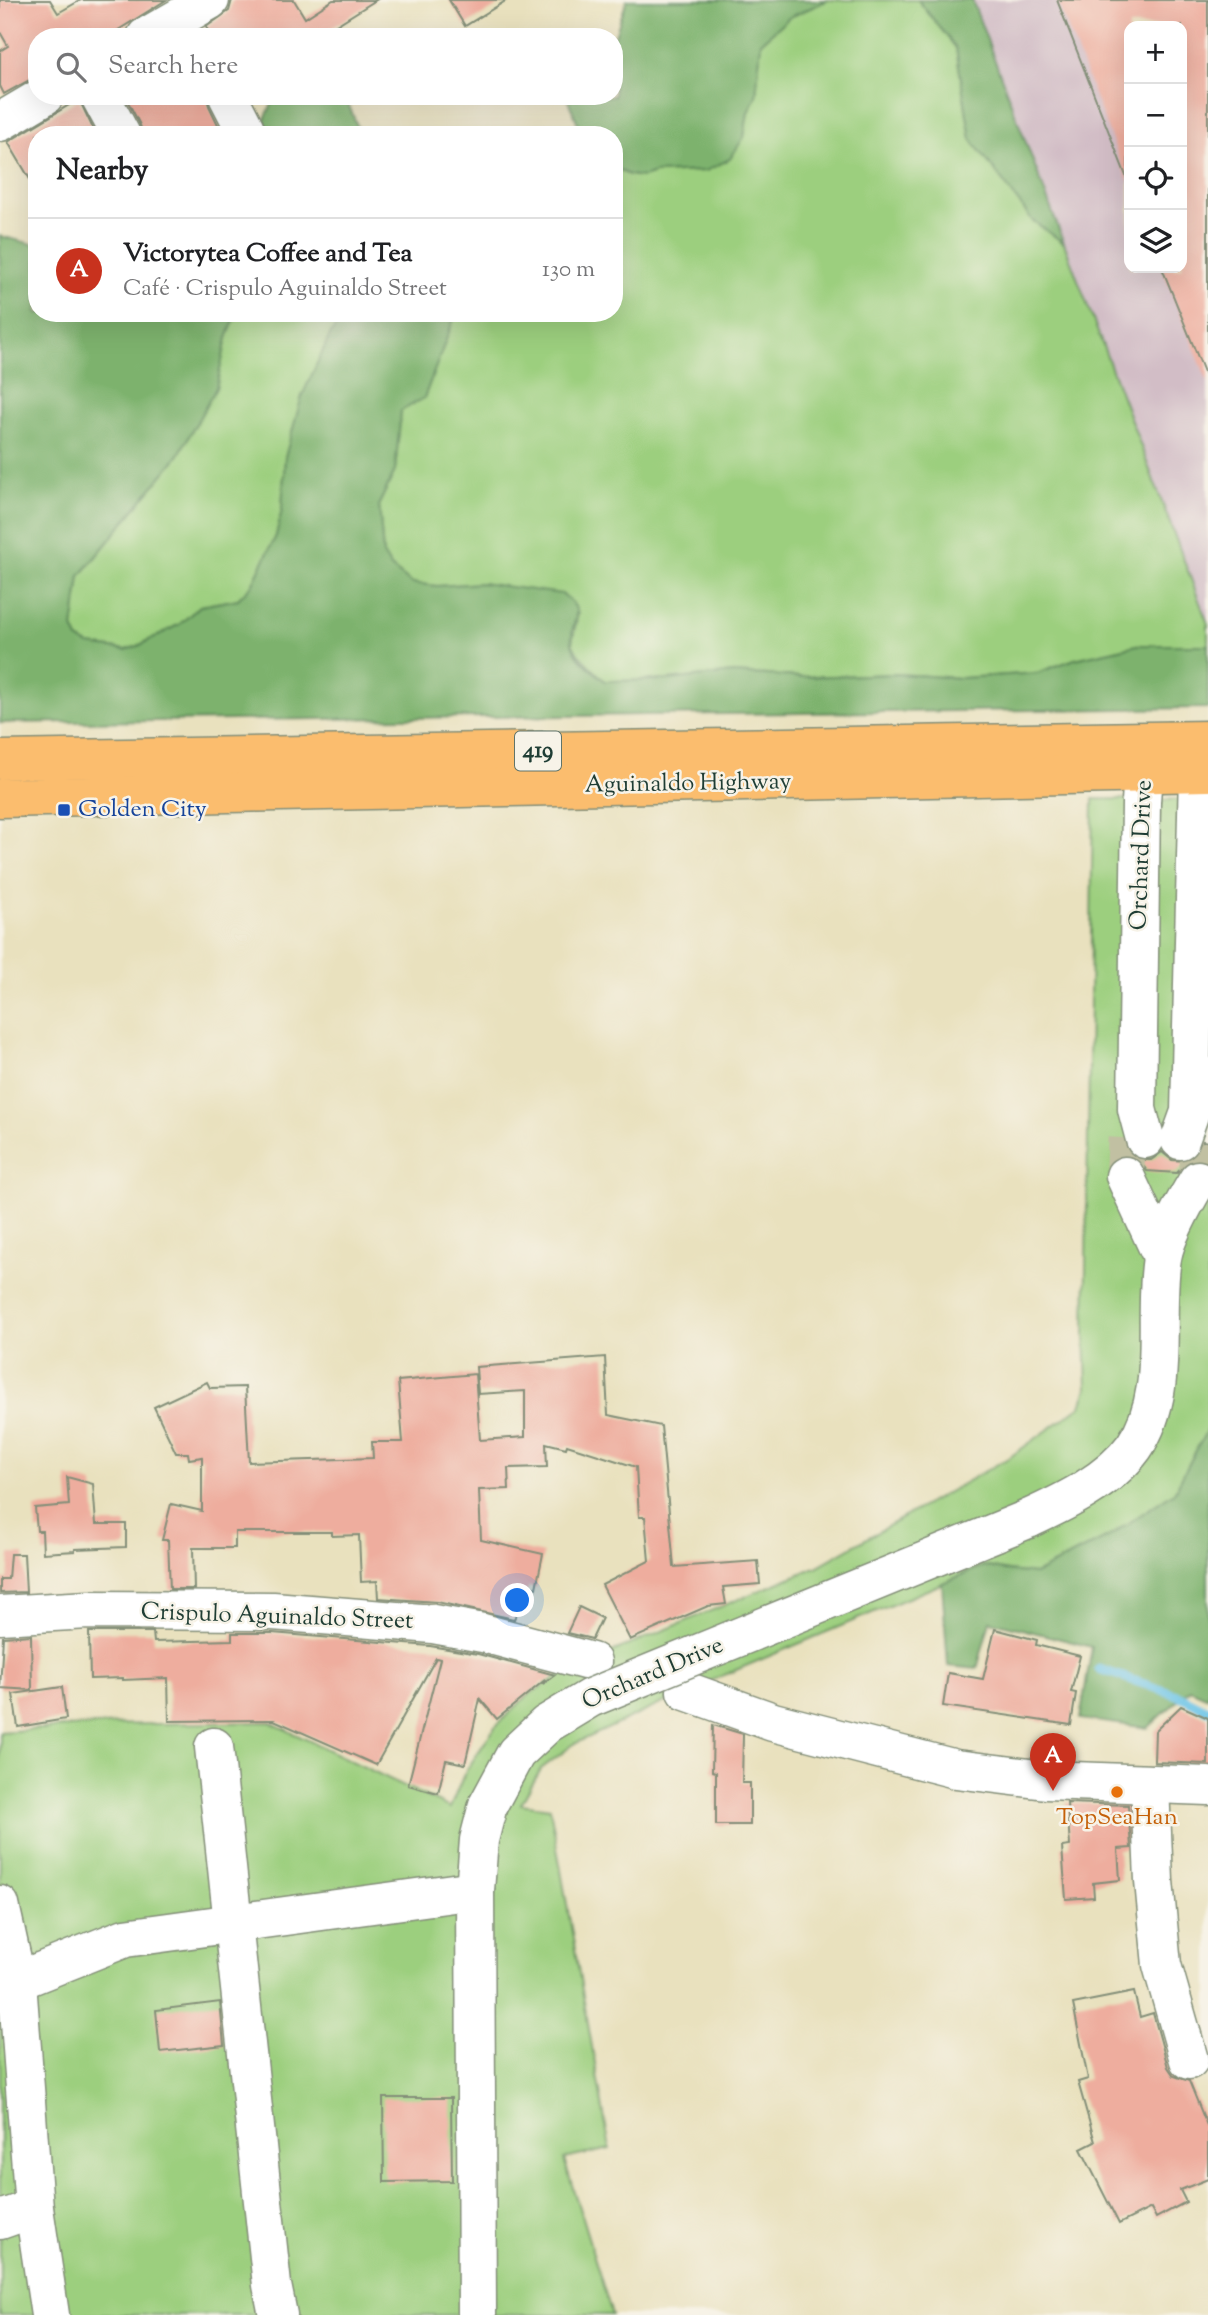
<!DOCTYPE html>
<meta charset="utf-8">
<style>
:root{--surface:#fff;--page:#f6f6f6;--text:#202124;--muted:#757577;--line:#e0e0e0;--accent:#c8321e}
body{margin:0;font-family:"Sorts Mill Goudy",serif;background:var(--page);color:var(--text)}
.controls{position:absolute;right:21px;top:21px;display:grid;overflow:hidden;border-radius:14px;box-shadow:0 7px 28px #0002}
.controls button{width:63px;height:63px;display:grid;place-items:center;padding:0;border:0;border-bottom:2px solid var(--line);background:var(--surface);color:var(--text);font:35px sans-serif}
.you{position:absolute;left:518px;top:1601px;width:24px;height:24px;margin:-18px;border:5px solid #fff;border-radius:50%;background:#1a73e8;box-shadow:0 0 0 10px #1a73e833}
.badge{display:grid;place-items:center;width:46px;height:46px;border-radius:50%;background:var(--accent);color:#fff;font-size:23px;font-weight:700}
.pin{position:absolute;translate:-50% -58px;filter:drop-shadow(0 2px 4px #0008)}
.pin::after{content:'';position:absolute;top:37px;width:24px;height:21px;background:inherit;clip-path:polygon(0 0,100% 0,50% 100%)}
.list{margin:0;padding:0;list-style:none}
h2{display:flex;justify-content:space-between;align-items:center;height:91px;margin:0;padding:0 28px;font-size:30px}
h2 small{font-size:23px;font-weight:400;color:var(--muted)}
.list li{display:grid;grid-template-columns:46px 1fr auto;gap:21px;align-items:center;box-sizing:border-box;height:105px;padding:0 28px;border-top:2px solid var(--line)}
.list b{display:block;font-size:26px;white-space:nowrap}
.list p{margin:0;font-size:23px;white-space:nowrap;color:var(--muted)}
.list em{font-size:23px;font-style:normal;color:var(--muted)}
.icon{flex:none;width:38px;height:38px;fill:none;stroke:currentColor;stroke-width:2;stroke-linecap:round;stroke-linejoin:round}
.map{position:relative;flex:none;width:1208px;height:2315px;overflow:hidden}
.search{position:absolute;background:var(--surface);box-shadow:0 7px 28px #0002;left:28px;top:28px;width:595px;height:77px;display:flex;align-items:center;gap:18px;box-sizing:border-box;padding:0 24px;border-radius:28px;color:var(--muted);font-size:26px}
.panel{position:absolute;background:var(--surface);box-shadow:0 7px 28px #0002;left:28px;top:126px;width:595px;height:196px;border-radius:28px}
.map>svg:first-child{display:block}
.industrial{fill:#d2bdc6;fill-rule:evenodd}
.green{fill:#9ccf7e;stroke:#5e8659;stroke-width:2}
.forest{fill:#7db26d;stroke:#4e7850;stroke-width:2}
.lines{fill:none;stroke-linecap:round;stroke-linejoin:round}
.stream{stroke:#6ac4e8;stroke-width:9}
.building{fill:#eead9e}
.minor-tunnel{stroke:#c1c0a2;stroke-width:38;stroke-dasharray:38 19;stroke-linecap:butt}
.minor-casing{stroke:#848f79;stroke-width:41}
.highway-casing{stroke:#848f79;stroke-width:41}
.minor{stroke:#fff;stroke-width:38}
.highway{stroke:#fbbd6e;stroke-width:38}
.minor-bridge-casing{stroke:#848f79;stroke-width:41;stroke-linecap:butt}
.minor-bridge{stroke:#fff;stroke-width:38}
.transit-dot{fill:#1a4fb4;stroke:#f7f3e8;stroke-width:2.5}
.food-dot{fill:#e8710a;stroke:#f7f3e8;stroke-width:2.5}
.labels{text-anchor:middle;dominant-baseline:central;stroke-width:5;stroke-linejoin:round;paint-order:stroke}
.shield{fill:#f7f3e8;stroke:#60746a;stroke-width:2}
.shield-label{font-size:23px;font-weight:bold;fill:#1f3d34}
.street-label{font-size:24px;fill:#1f3d34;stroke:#f7f3e8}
.transit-label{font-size:24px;fill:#164399;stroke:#f7f3e8;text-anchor:start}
.food-label{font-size:24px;fill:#c56008;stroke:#f7f3e8}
</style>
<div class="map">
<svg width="1208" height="2315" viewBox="0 0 1208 2315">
<rect width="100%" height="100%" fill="#f7f3e8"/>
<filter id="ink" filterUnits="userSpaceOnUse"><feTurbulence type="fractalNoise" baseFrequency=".0143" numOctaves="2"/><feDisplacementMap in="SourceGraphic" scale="14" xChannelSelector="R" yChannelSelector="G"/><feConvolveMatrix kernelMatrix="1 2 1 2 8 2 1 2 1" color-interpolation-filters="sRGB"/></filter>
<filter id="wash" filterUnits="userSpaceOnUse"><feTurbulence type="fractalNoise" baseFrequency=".00686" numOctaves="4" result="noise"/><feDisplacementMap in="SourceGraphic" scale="28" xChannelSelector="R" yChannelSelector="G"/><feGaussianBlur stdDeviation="1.57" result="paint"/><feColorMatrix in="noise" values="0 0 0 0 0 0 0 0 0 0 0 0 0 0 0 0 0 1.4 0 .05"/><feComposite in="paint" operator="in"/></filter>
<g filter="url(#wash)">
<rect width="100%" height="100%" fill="#e9e1be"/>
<path class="industrial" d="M 972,0 L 1208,0 L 1208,624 L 1064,243 ZM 1129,26 L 1182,26 L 1182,268 L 1129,268 Z"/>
<g class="green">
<path d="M 828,0 L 918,0 L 956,48 L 971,139 L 1032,220 L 1064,243 L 1208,624 L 1208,645 L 1137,645 L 1075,659 L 1037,673 L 961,678 L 897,674 L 801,677 L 733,673 L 668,680 L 605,681 L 578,654 L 572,643 L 578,613 L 483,583 L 437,586 L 411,583 L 391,567 L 383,555 L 379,504 L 395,471 L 401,411 L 424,398 L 456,313 L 614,313 L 614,168 L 629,175 L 643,177 L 655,173 L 706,171 L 744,137 L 748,112 L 756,96 L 761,42 L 790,17 Z"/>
<path d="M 237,313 L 347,313 L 330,335 L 285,457 L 282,509 L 276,536 L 252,585 L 238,599 L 200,606 L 180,624 L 138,646 L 126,650 L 89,645 L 78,639 L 73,628 L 80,576 L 178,456 L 216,388 L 227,338 Z"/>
<path d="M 1093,799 L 1208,800 L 1208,1428 L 1174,1492 L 1108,1537 L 1035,1574 L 1008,1571 L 984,1566 L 717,1678 L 574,1744 L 541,1769 L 521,1804 L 550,1808 L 610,2149 L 564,2159 L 612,2315 L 0,2315 L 0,1732 L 96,1725 L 270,1722 L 450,1808 L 464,1774 L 495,1727 L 528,1695 L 571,1669 L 816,1567 L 1010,1457 L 1081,1406 L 1087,1388 L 1085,1334 Z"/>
</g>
<g class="forest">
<path d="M 627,0 L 828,0 L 790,17 L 761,42 L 756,96 L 748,112 L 744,137 L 730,159 L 706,171 L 655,173 L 643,177 L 629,175 L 614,168 L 614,135 L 583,135 L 566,96 L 614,96 L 614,38 Z"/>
<path d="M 918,0 L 972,0 L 1064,243 L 1032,220 L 971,139 L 956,48 Z"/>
<path d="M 276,96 L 345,96 L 361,135 L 257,135 Z"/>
<path d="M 0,236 L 37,245 L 37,313 L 237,313 L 227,338 L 216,388 L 178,456 L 80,576 L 73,628 L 78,639 L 89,645 L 126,650 L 138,646 L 180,624 L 200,606 L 238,599 L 252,585 L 276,536 L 282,509 L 285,457 L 302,396 L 330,335 L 347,313 L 456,313 L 424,398 L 401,411 L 395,471 L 379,504 L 383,554 L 391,567 L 411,583 L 437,586 L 482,583 L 562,594 C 589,611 569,620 572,643 C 574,657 595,672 605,681 L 668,680 L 733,673 L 801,677 L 897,674 L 961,678 L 1037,673 L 1075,659 L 1137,645 L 1208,645 L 1208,708 L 0,723 Z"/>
<path d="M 1208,1428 L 1208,1697 L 1190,1689 L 1148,1728 L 1080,1719 L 1092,1647 L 990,1621 L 977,1669 L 948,1666 L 942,1583 L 984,1566 L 1008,1571 L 1035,1574 L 1108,1537 L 1174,1492 Z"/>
</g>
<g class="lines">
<path class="stream" d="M 1099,1669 L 1180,1696 L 1208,1710"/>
</g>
<g id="blocks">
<g class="building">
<path d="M 0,0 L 50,0 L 58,13 L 81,0 L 166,0 L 107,37 L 37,37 L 37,76 L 4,94 L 0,86 L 0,51 L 8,46 L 0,32 Z"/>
<path d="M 232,0 L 294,0 L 305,18 L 333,0 L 376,0 L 317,37 L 212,37 L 206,27 L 229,11 Z"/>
<path d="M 449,0 L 507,0 L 465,26 Z"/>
<path d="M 1057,0 L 1208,0 L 1208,382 L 1162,268 L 1182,268 L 1182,26 L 1129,26 L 1128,181 Z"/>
<path d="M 125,96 L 206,96 L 209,106 L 223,135 L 143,135 L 140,125 Z"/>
<path d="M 79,99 L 96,135 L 37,135 L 37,191 L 8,142 Z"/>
<path d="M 1203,1141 L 1208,1142 L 1208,1161 L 1198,1158 L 1188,1161 L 1177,1173 L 1147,1171 L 1139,1160 L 1151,1160 L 1162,1152 L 1172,1160 L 1185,1161 L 1195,1156 Z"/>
<path d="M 605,1357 L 608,1415 L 661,1426 L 674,1567 L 758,1561 L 760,1584 L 723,1587 L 726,1604 L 708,1606 L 630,1640 L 602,1585 L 649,1561 L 645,1517 L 639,1517 L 636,1467 L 567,1445 L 566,1448 L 546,1443 L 547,1467 L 508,1468 L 509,1489 L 479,1490 L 481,1540 L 543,1554 L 536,1588 L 529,1586 L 514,1619 L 437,1602 L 378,1598 L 377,1581 L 361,1582 L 359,1535 L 332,1536 L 332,1532 L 235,1532 L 235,1548 L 193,1548 L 194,1589 L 170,1589 L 168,1540 L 162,1540 L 171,1504 L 202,1511 L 202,1457 L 189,1459 L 188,1453 L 176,1453 L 154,1407 L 207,1382 L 210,1388 L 245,1387 L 249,1462 L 373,1458 L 372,1442 L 403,1442 L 398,1381 L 475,1374 L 480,1440 L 525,1437 L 525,1391 L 478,1394 L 476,1367 Z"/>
<path d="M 67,1477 L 93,1484 L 96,1524 L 126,1524 L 126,1547 L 75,1549 L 75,1551 L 43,1553 L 42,1531 L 37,1531 L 35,1508 L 69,1505 Z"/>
<path d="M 10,1554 L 24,1554 L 26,1592 L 0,1593 L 0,1579 L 8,1579 Z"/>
<path d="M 579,1607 L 602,1618 L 592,1639 L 567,1633 Z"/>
<path d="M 995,1629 L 1037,1640 L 1036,1645 L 1080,1656 L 1071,1692 L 1076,1693 L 1071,1725 L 943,1706 L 948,1673 L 983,1679 Z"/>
<path d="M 89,1632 L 153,1632 L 154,1642 L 232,1640 L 232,1633 L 272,1633 L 430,1646 L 478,1654 L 555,1675 L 543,1684 L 545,1680 L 497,1719 L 480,1699 L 465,1764 L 446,1760 L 438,1793 L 408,1785 L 440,1659 L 436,1658 L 376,1765 L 274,1720 L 169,1721 L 168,1678 L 123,1680 L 123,1678 L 90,1679 Z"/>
<path d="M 31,1635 L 32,1690 L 0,1688 L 3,1637 Z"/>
<path d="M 62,1687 L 66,1719 L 18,1727 L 13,1694 Z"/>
<path d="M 1181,1706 L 1208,1718 L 1208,1764 L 1154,1762 L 1155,1731 Z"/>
<path d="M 713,1725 L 743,1734 L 742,1783 L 750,1783 L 750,1825 L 716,1825 L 716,1772 L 712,1771 Z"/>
<path d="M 1067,1803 L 1128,1805 L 1131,1848 L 1118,1849 L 1120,1880 L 1093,1883 L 1094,1897 L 1066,1899 L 1062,1847 L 1070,1846 Z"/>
<path d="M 1134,1992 L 1140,2017 L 1153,2013 L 1168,2067 L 1174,2076 L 1189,2081 L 1208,2128 L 1208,2179 L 1180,2190 L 1186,2202 L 1156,2218 L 1151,2208 L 1119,2224 L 1081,2149 L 1095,2142 L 1078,2082 L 1088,2079 L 1073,2004 Z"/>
<path d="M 220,2002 L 224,2045 L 160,2052 L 156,2010 Z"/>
<path d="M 383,2098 L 451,2098 L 452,2181 L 384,2182 Z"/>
</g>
</g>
</g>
<g filter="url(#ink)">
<use href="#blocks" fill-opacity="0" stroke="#848f79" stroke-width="2"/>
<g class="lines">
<g class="minor-tunnel">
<path d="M 1125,1176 L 1127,1131"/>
<path d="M 1198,1180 L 1200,1135"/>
</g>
<defs>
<g id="minor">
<path d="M 146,37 L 210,0"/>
<path d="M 100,96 L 121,135"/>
<path d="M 228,96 L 245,129"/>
<path d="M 0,122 L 44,96"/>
<path d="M 1145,1139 L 1137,1109 L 1141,802 L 1143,772 L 1169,741 L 1198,772 L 1190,1112 L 1180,1140"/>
<path d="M 1125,1176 L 1162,1256"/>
<path d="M 1028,1519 C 1065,1502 1109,1481 1134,1447 C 1172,1392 1152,1319 1162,1258 C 1166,1234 1186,1200 1198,1180"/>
<path d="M 0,1615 L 89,1610 L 273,1611 L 433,1624 L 483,1633 L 592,1662"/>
<path d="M 686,1691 L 773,1722 L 956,1769 L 1046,1780 L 1208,1786"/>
<path d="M 214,1747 L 272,2285 L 278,2315"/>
<path d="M 1150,1785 L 1154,1881 L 1162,1965 L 1189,2060"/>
<path d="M 0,1905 L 17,1982 L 34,2208 L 50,2315"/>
<path d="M 0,1988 L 125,1938 L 475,1890"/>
<path d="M 0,2220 L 34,2208"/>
<path d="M 477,2315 L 475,1890 L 479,1840 L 488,1805"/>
</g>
<g id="highway">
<path d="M 0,760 L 1208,740"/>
<path d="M 0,798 L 1208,772"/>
</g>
</defs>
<use href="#minor" class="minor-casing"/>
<use href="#highway" class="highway-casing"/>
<use href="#minor" class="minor"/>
<use href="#highway" class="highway"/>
<defs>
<path id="minor-bridge" d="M 488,1805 L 516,1753 L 547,1724 L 590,1698 L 1028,1519"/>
</defs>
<use href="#minor-bridge" class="minor-bridge-casing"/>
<use href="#minor-bridge" class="minor-bridge"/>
</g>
</g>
<rect class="transit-dot" x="57" y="803" width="14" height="14" rx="3.5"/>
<circle class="food-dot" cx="1117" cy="1792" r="7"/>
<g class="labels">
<rect class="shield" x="515" y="731.5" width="46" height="39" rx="5"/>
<g class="shield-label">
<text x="538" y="751">419</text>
</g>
<g class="street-label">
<text transform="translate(688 784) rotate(-1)">Aguinaldo Highway</text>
<text transform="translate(1142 855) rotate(-88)">Orchard Drive</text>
<text transform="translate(277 1617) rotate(2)">Crispulo Aguinaldo Street</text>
<text transform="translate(653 1674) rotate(-23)">Orchard Drive</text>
</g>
<g class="transit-label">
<text x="78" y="810">Golden City</text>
</g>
<g class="food-label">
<text x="1117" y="1818">TopSeaHan</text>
</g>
</g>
</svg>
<div class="controls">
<button>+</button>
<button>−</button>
<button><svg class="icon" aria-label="locate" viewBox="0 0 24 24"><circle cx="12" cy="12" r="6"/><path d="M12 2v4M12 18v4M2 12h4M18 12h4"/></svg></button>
<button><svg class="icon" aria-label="layers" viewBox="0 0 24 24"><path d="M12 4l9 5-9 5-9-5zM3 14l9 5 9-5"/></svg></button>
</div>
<div class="you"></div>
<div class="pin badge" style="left:1053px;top:1791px">A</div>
<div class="search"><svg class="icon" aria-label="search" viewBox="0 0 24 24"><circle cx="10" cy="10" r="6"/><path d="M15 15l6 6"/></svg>Search here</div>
<section class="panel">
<h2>Nearby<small></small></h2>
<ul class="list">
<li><span class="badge">A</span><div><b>Victorytea Coffee and Tea</b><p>Café · Crispulo Aguinaldo Street</p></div><em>130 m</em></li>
</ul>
</section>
</div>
